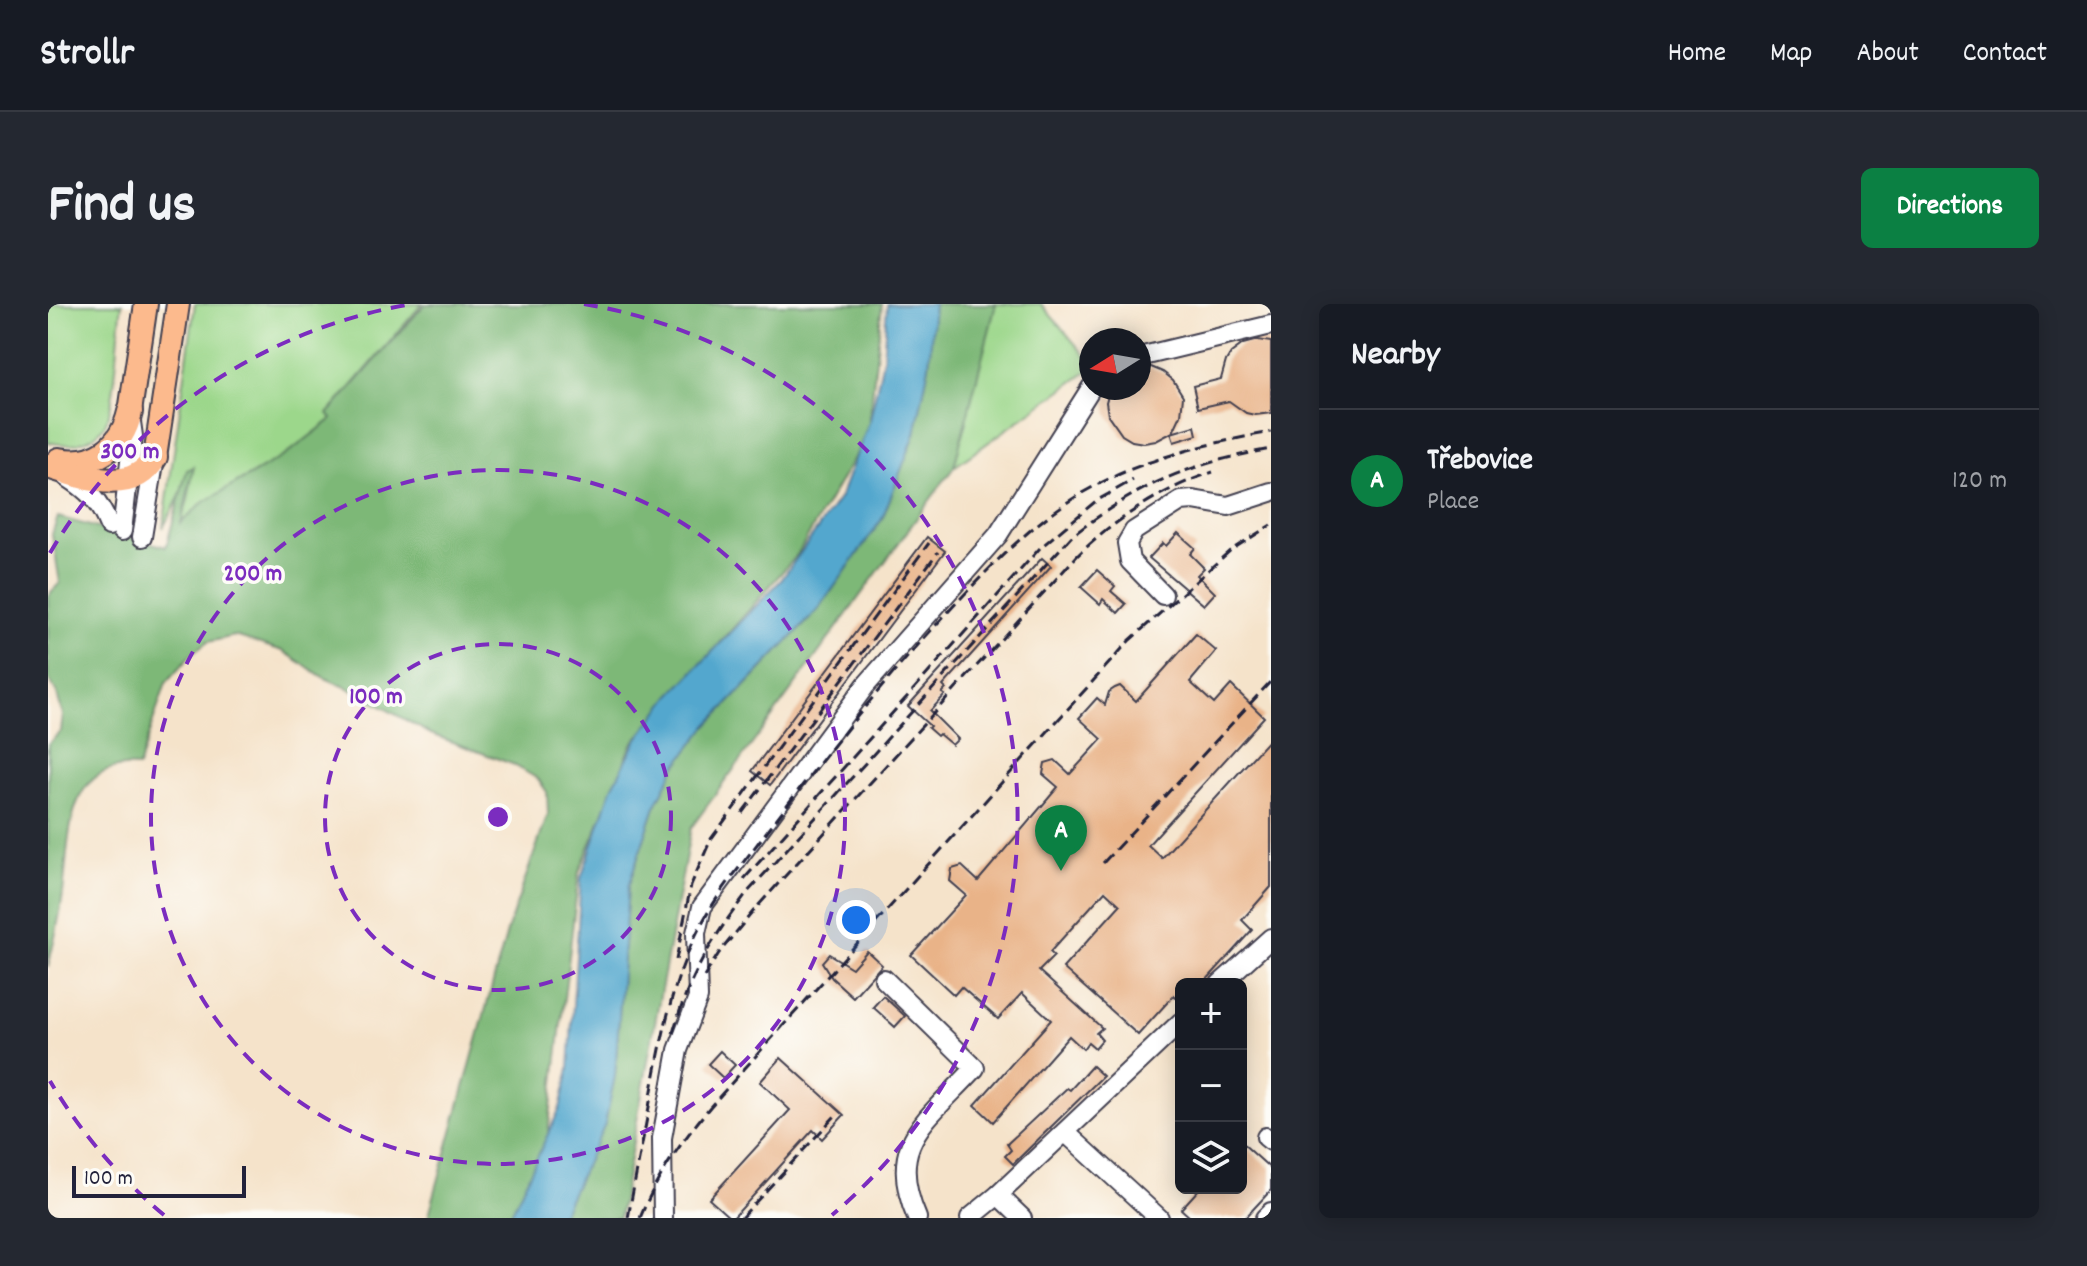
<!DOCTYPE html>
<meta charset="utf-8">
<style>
:root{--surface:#171b24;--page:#242831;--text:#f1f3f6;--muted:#9ea1a6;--line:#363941;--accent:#0b8043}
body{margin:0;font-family:Dekko,sans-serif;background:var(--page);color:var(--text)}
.controls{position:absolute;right:24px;bottom:24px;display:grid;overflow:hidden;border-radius:12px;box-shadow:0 4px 20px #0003}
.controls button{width:72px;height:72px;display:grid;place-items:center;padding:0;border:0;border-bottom:2px solid var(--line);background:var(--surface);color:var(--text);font:40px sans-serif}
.compass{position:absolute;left:1031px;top:24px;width:72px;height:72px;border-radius:50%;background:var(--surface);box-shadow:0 4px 20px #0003;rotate:259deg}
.scale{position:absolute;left:24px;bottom:20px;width:174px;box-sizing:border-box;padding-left:8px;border:4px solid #22223b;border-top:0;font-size:22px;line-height:28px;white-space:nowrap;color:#22223b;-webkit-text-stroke:6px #fdfcf7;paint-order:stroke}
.you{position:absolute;left:808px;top:616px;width:28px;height:28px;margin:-20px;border:6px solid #fff;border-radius:50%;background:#1a73e8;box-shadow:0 0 0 12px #1a73e833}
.badge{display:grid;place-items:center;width:52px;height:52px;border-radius:50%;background:var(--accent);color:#fff;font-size:26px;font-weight:700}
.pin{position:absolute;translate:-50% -66px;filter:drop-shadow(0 2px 4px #0008)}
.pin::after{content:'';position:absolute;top:42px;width:28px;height:24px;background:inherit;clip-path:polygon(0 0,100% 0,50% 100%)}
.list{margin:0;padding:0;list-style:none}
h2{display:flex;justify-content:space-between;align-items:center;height:104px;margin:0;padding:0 32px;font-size:34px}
h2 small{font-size:26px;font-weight:400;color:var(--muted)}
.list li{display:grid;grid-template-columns:52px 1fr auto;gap:24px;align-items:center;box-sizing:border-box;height:144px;padding:0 32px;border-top:2px solid var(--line)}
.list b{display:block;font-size:30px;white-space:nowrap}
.list p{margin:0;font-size:26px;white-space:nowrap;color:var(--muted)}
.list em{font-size:26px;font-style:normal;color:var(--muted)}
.icon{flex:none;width:44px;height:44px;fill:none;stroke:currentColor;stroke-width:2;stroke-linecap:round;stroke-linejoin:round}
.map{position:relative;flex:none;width:1223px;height:914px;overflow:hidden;border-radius:12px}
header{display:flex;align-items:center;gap:48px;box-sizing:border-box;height:112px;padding:0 40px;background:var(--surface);border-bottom:2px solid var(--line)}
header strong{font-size:38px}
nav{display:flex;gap:44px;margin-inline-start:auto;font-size:28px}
.intro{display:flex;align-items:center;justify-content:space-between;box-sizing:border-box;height:192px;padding:0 48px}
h1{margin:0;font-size:56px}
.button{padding:20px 36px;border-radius:12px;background:var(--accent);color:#fff;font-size:28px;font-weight:700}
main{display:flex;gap:48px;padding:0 48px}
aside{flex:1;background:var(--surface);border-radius:12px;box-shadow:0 4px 20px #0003}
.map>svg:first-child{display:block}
.green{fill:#9cd78b;stroke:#5f7c63;stroke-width:2}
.forest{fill:#7db877;stroke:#506d59;stroke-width:2}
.water{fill:#52a7ce;stroke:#3a6484;stroke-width:2}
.building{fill:#e9b388}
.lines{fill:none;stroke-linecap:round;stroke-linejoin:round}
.minor-casing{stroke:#423f50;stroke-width:22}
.major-casing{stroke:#423f50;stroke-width:26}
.highway-casing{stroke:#423f50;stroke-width:28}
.minor{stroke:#fff;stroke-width:18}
.major{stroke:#fcba8d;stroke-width:22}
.highway{stroke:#fcba8d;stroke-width:24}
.rail{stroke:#22223b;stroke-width:3;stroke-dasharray:12 6;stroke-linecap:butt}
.ring{fill:none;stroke:#7b2cbf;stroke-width:4;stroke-dasharray:14 10}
.centre{fill:#7b2cbf;stroke:#fdfcf7;stroke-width:4}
.ring-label{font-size:24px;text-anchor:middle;font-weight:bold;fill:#7b2cbf;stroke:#fdfcf7;stroke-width:7;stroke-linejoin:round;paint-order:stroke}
</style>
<header>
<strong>Strollr</strong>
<nav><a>Home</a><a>Map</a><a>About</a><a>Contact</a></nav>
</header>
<div class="intro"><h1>Find us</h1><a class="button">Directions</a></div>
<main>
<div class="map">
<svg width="1223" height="914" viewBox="0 0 1223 914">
<rect width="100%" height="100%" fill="#fdfcf7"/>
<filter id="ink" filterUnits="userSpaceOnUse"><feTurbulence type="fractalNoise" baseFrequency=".0125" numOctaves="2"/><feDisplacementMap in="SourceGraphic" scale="16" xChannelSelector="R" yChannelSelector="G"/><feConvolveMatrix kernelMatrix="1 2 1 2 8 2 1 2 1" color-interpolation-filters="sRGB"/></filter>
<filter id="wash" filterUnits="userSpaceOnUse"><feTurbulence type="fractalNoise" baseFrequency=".006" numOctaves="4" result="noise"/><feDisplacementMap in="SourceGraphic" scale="32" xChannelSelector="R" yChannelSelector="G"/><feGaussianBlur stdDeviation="1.8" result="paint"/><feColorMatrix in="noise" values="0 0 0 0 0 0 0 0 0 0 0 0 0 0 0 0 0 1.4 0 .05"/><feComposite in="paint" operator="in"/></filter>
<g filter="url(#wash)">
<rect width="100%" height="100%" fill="#f5e3ca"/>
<g class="green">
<path d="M 0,0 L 74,0 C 70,26 68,104 56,122 C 43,140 20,143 0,138 Z"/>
<path d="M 147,0 L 374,0 L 281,109 L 284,115 L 239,150 L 153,200 L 132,221 L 140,196 L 145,166 L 115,224 Z"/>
<path d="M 948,0 L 993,0 L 1043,58 L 1043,65 L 906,163 Z"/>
</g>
<g class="forest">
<path d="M 377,0 L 834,0 L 820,130 L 749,251 L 584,440 L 531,568 L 500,829 L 494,861 L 471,914 L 380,914 L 460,624 L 500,510 L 499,488 L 490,475 L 464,460 L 383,430 L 300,384 L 275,373 L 235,347 L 187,332 L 160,338 L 145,349 L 118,379 L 90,463 C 16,457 22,536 15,589 C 12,614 6,638 0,663 L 0,440 L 13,427 L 15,411 L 8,387 L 0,374 L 0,294 L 3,288 L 12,279 L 4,230 L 10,213 L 118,243 L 139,166 L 146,163 L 133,219 L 153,200 L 239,150 L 284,115 L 280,110 Z"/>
<path d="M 886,0 L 948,0 L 906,163 L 643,524 L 571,914 L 512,914 L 557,819 L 567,772 L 580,583 L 607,503 L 627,463 L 659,422 L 770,306 L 834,215 L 867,130 L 881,62 Z"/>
</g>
<path class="water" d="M 839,0 L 886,0 L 881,62 L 867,130 L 834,215 L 770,306 L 659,422 L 627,463 L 607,503 L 580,583 L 567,772 L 557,820 L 512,914 L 461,914 L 512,804 L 521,765 L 533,574 L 564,484 L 588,437 L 623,391 L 733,276 L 792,193 L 822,116 L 835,55 Z"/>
<g id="blocks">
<g class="building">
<path d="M 1210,36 L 1223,38 L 1223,109 L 1207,111 L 1198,109 L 1181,97 L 1150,104 L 1145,82 L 1173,75 L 1178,57 L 1183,49 L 1195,40 Z"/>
<path d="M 1103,63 L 1115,68 L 1125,76 L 1135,92 L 1133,111 L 1125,128 L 1108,137 L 1096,139 L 1084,137 L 1074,131 L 1060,111 L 1058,98 L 1062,84 L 1091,84 L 1091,65 Z"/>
<path d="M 1147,122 L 1149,131 L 1126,138 L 1123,129 Z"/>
<path d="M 1130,229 L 1147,244 L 1142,250 L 1156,264 L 1149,271 L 1167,289 L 1156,301 L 1101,254 L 1115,239 L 1118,242 Z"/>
<path d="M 879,233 L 897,247 L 722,481 L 704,467 Z"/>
<path d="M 994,254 L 1003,262 L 895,382 L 898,385 L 894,389 L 897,391 L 882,407 L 910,435 L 904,441 L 891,430 L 889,432 L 880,424 L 882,422 L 860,402 Z"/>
<path d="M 1049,266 L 1067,282 L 1063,287 L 1078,300 L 1070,309 L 1055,295 L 1052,300 L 1033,283 Z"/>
<path d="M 1148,330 L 1168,347 L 1142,378 L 1166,400 L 1183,381 L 1216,413 L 1100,541 L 1114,554 L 1223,433 L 1223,583 L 1194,616 L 1204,626 L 1155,680 L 1133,680 L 1133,698 L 1126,691 L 1090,731 L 1015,664 L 1072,601 L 1057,587 L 1002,648 L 1006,652 L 991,667 L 1054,724 L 1048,729 L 1054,736 L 1047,744 L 1040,738 L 1035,745 L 1021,732 L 945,818 L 927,801 L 1003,716 L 974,689 L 950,715 L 913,683 L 906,691 L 863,651 L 918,591 L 902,577 L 904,565 L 914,562 L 930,577 L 1010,483 L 995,470 L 997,459 L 1007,456 L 1022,470 L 1054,435 L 1031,414 L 1049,394 L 1057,401 L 1061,388 L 1067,384 L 1072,382 L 1088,397 Z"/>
<path d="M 819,647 L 834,661 L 805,693 L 784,674 L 774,658 L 781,650 L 804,664 Z"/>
<path d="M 835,692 L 857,712 L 847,723 L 825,703 Z"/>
<path d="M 672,747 L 687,761 L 675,774 L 660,760 Z"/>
<path d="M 733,754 L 796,811 L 774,835 L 765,826 L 685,914 L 682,914 L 661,895 L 742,806 L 712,778 Z"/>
<path d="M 1044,762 L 1055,772 L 965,860 L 957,852 L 963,846 L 959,840 L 1019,784 L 1022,786 Z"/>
<path d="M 1193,838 L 1223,865 L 1223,886 L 1197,914 L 1143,914 L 1133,905 L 1152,884 L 1193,884 Z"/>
</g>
</g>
</g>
<g filter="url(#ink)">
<use href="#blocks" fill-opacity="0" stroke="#423f50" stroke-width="2"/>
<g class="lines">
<defs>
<g id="minor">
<path d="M 1091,53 L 1223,21"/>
<path d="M 19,173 C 41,187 51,197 61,222"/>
<path d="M 74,227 L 85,132 L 82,111"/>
<path d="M 94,233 L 107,153"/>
<path d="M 1115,291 L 1082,257 L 1079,239 L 1086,227 L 1133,197 L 1145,196 L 1180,202 L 1223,188"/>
<path d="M 836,675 L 927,764 C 880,816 836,838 869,914"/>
<path d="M 1172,680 L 1223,634"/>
<path d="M 1017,828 L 1111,914"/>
<path d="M 1218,833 L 1223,837"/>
<path d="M 950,891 L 974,914"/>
<path d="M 615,914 L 614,834 L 630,746 L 650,694 L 648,629 L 654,603 L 818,381 L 950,231 L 1043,84"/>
<path d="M 922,914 L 950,891 L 1133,718"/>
<path d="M 1217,914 L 1223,908"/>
</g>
<g id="major">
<path d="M 82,108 L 98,0"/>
<path d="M 107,153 L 130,0"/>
</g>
<g id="highway">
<path d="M 11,156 C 47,163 74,143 82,108"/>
<path d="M 0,162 C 35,173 85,193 107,153"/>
</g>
</defs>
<use href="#minor" class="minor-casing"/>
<use href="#major" class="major-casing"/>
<use href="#highway" class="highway-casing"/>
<use href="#minor" class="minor"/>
<use href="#major" class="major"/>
<use href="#highway" class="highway"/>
<g class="rail">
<path d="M 694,509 L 890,248"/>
<path d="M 1055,559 L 1223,377"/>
<path d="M 696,575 L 992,244 L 1048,197 L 1085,176"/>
<path d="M 628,656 L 643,581 L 663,535 L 881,239"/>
<path d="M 656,673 L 671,649 L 708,604 L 1029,252 C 1068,215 1113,185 1165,168"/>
<path d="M 625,729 C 641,673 663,636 698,590 L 1023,233 C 1090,180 1140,160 1223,145"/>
<path d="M 580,914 C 588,870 597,826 605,781 C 620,702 632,643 681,577 C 751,485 820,394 899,309 C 941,264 981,221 1034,189 C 1093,155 1157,140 1223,128"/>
<path d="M 592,914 C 609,872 633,838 662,803 L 1081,337 L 1183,246 L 1223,221"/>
<path d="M 693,914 L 787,812"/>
</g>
</g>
</g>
<g class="ring">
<circle cx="450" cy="513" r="173"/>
<circle cx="450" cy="513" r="347"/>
<path d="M116 911A520 520 0 0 1 2 777M2 249A520 520 0 0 1 364 0M536 0A520 520 0 0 1 784 911"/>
</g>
<circle cx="450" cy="513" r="12" class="centre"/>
<g class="ring-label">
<text x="82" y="154">300 m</text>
<text x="205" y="276">200 m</text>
<text x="328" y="399">100 m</text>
</g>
</svg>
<div class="controls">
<button>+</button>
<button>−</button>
<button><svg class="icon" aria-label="layers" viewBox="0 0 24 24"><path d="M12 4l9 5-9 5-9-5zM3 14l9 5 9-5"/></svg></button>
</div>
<svg class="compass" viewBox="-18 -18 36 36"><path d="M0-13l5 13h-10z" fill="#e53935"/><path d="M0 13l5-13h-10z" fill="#9ea1a6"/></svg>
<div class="scale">100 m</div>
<div class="you"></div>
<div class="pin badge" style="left:1013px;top:567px">A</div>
</div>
<aside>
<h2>Nearby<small></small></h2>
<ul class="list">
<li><span class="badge">A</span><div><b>Třebovice</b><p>Place</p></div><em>120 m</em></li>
</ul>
</aside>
</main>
